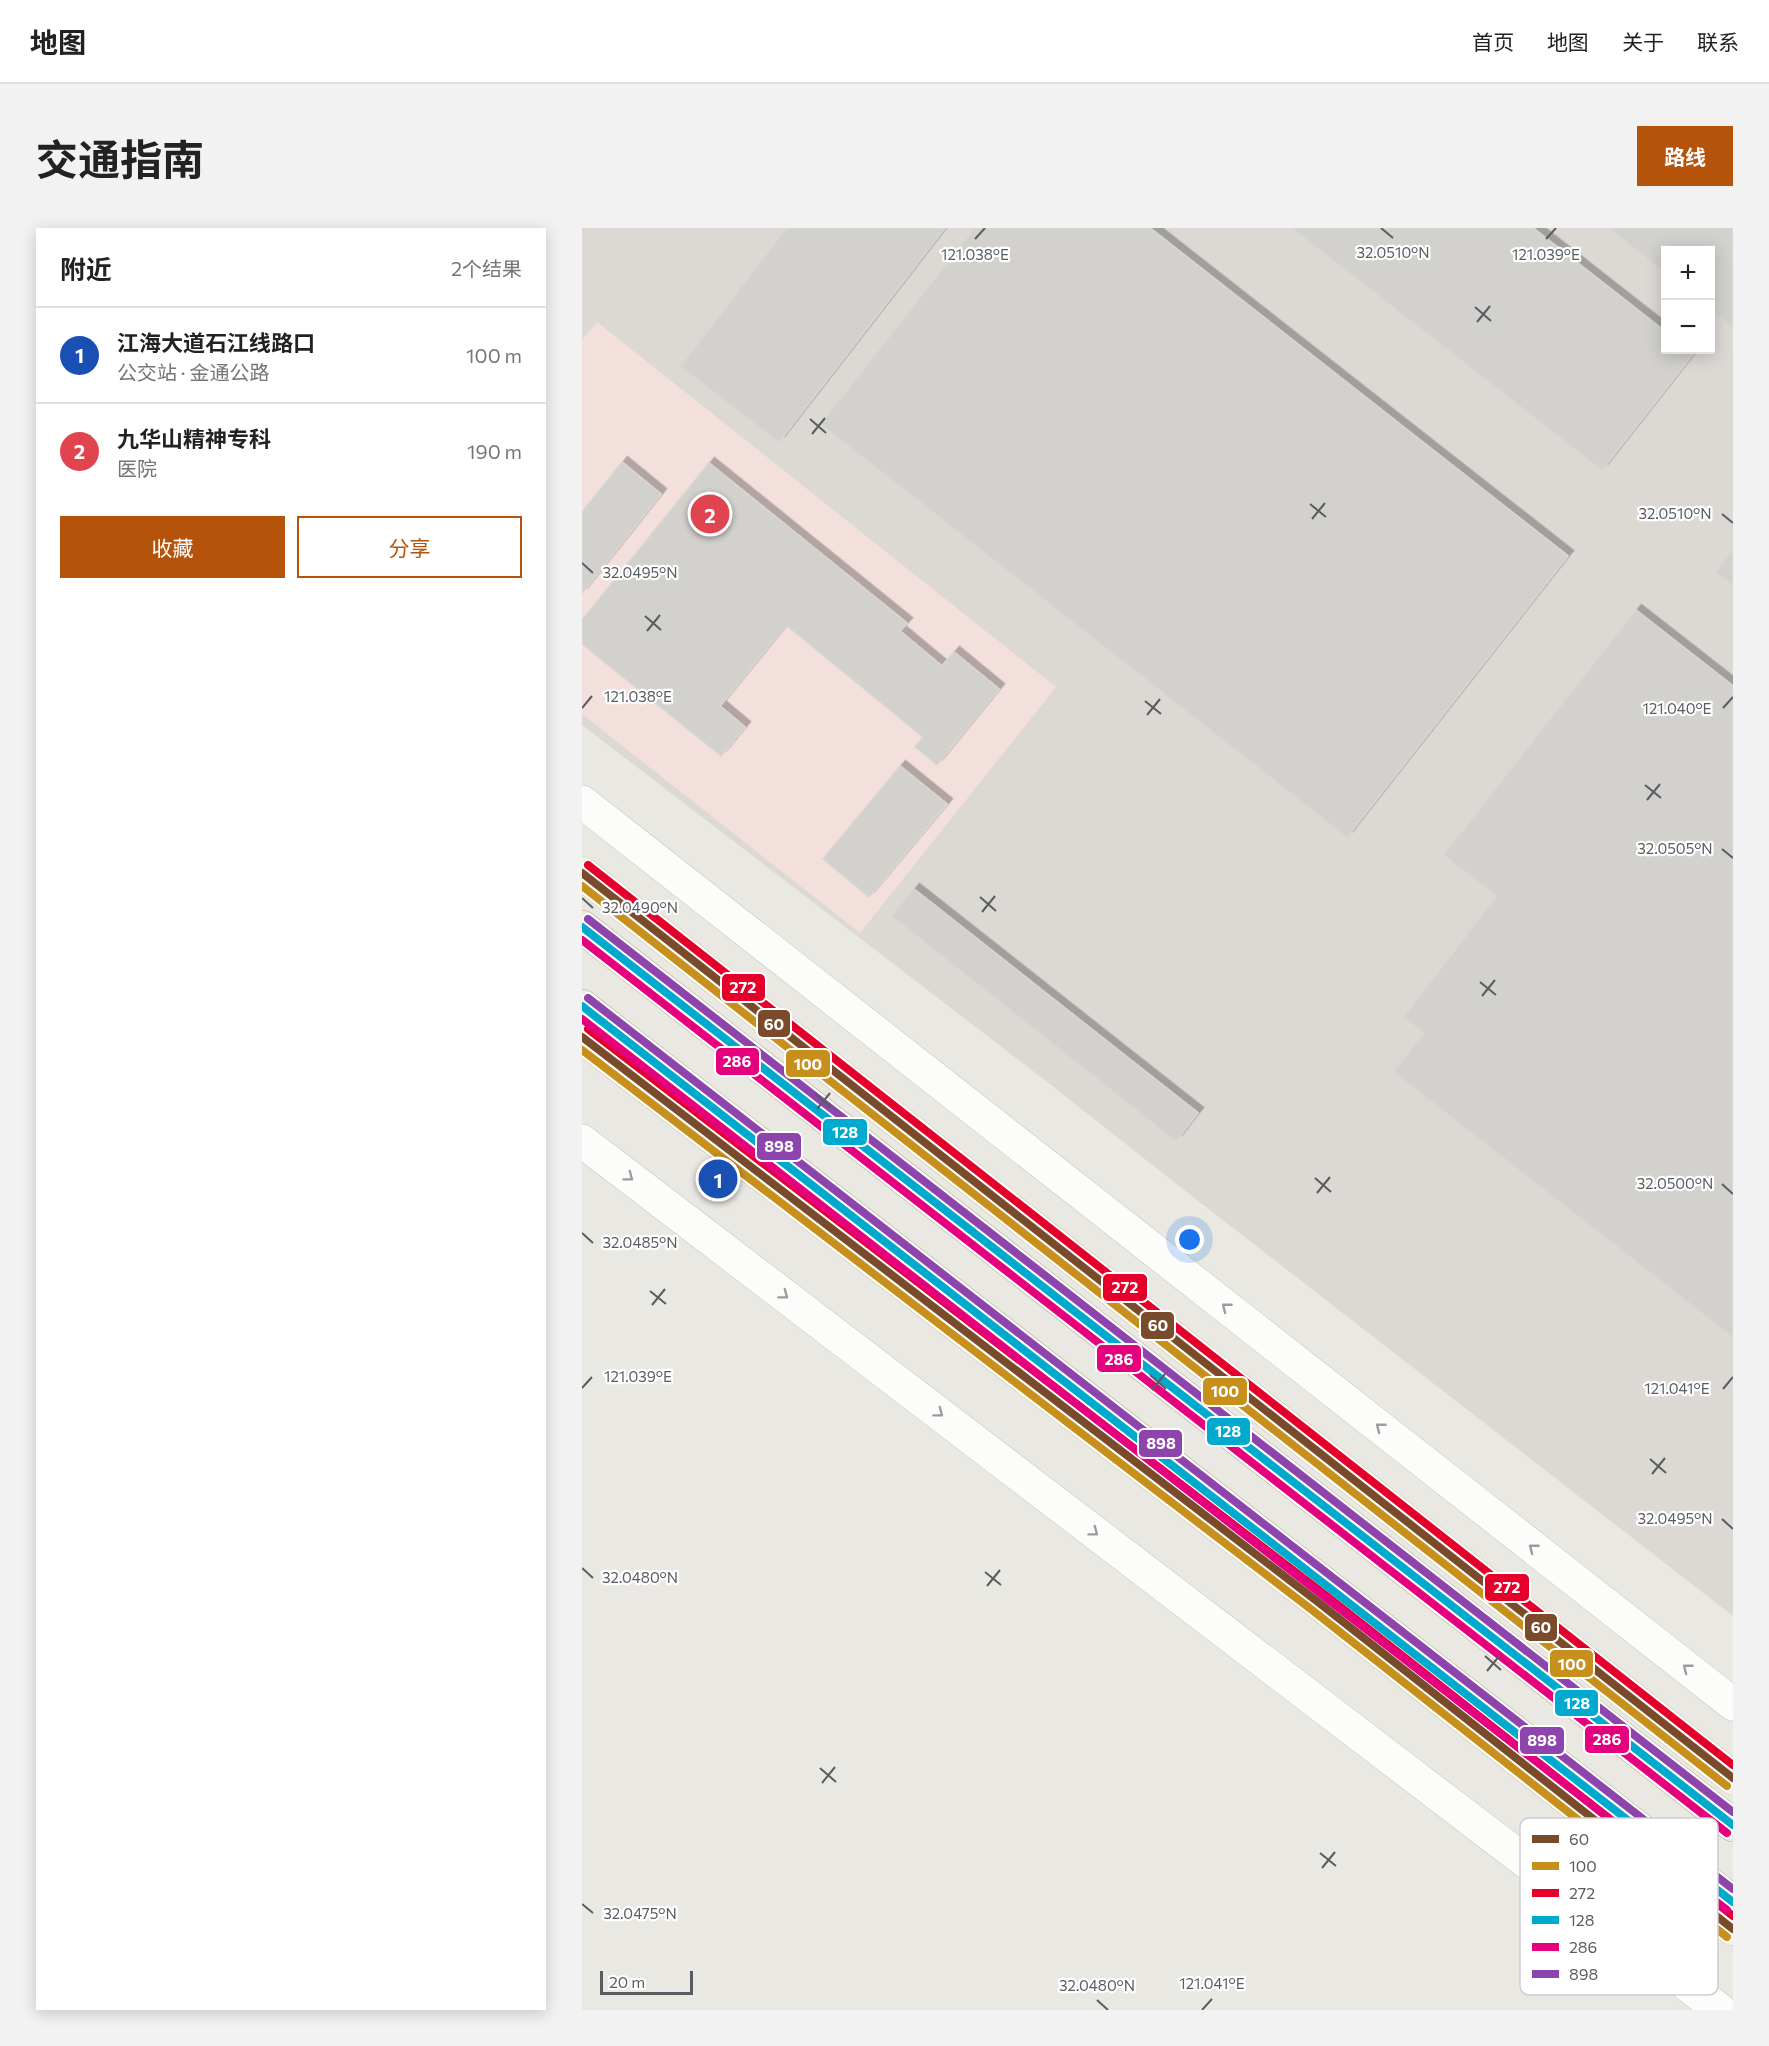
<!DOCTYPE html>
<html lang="zh">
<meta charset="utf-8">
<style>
:root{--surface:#fff;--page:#f2f2f2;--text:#222;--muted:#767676;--line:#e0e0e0;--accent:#b45309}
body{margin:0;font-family:Commissioner,"Noto Sans SC",sans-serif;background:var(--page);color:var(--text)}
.controls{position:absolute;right:18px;top:18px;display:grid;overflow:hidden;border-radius:0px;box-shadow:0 3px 15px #0003}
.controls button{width:54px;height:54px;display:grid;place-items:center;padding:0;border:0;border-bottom:2px solid var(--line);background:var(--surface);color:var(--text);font:30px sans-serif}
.scale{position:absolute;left:18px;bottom:15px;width:93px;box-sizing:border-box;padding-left:6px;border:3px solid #585d61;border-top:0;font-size:16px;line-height:21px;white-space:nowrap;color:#585d61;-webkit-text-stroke:4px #fff;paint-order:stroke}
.you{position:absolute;left:608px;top:1012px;width:21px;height:21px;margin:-15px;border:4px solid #fff;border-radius:50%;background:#1a73e8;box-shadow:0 0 0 9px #1a73e833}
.badge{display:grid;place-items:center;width:39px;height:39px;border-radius:50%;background:var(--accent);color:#fff;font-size:20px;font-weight:700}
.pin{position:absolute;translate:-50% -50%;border:3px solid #fff;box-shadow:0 2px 6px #0006}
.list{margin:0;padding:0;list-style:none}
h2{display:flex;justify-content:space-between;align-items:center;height:78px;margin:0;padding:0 24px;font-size:26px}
h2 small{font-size:20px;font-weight:400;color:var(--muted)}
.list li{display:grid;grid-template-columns:39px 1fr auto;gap:18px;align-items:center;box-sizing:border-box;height:96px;padding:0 24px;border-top:2px solid var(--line)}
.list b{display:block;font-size:22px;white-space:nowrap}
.list p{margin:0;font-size:20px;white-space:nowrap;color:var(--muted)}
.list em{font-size:20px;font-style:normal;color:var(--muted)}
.actions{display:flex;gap:12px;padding:18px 24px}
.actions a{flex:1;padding:14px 0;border:2px solid var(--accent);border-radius:0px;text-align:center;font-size:21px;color:var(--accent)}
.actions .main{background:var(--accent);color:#fff}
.map{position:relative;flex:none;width:1151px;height:1782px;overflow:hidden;border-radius:0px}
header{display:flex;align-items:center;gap:36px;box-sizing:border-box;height:84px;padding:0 30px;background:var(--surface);border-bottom:2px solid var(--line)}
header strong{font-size:28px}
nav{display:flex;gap:33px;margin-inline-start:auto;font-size:21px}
.intro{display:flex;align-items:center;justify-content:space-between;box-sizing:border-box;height:144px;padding:0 36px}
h1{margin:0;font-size:42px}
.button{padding:15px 27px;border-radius:0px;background:var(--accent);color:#fff;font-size:21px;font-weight:700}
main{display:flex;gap:36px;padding:0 36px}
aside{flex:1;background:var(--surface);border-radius:0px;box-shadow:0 3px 15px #0003}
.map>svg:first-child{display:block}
.industrial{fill:#dcd9d5;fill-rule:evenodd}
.medical{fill:#f3e0dd}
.building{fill:#d2d1cd;stroke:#d8d6d1;stroke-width:1.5;filter:url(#shadow)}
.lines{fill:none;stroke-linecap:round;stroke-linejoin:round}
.minor-casing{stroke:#c5c5c3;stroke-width:34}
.major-casing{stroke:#d2c8ae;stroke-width:34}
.highway-casing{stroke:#c0b090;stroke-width:34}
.minor{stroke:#fcfcfb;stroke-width:33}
.major{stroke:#f2efe5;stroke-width:33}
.highway{stroke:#eeeadf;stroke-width:33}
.bus-1-casing{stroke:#fff;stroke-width:12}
.bus-2-casing{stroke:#fff;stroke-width:12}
.bus-3-casing{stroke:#fff;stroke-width:12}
.bus-4-casing{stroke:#fff;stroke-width:12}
.bus-5-casing{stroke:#fff;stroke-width:12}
.bus-6-casing{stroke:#fff;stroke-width:12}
.bus-1{stroke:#7a4b2a;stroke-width:8}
.bus-2{stroke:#c7901d;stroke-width:8}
.bus-3{stroke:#e4002b;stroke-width:8}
.bus-4{stroke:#00a9ce;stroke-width:8}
.bus-5{stroke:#e5007d;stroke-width:8}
.bus-6{stroke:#8e44ad;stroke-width:8}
.oneway{stroke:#9a9d9f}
.ticks{fill:none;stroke:#585d61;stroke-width:2}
.key{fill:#fff;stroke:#cdced0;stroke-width:1.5}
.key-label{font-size:16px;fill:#585d61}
.ticks-label{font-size:15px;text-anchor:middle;fill:#585d61;stroke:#fff;stroke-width:4.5;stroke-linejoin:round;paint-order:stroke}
.line-badge{stroke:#fff;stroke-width:2}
.badge-label{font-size:16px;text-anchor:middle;font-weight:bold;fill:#fff}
</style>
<header>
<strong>地图</strong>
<nav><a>首页</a><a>地图</a><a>关于</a><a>联系</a></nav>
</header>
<div class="intro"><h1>交通指南</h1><a class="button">路线</a></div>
<main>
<aside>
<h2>附近<small>2个结果</small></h2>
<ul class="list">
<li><span class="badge" style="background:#1a4fb4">1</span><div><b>江海大道石江线路口</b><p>公交站 · 金通公路</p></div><em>100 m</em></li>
<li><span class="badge" style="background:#e0444e">2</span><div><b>九华山精神专科</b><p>医院</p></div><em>190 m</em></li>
</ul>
<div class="actions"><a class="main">收藏</a><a>分享</a></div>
</aside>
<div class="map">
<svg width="1151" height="1782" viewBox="0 0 1151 1782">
<defs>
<filter id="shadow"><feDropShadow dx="5.5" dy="-5.5" stdDeviation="0" flood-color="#0004"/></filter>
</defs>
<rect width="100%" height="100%" fill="#e9e8e2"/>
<path class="industrial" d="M 0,0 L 1151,0 L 1151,1388 L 588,951 L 468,856 L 0,497 ZM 1084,22 L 1128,22 L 1128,122 L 1084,122 Z"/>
<path class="medical" d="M 15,94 L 474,459 L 278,705 L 0,486 L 0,112 Z"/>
<g class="building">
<path d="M 205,0 L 363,0 L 197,214 L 99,138 Z"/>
<path d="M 393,0 L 568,0 L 986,328 L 765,609 L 239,196 Z"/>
<path d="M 710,0 L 951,0 L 1084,104 L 1084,122 L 1106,122 L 1112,125 L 1020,242 Z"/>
<path d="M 1027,0 L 1151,0 L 1151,99 L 1128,81 L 1128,22 L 1084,22 L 1084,45 Z"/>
<path d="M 40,234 L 79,266 L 0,365 L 0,284 Z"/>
<path d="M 127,235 L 325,395 L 318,403 L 360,438 L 372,424 L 417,461 L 355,537 L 333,519 L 341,509 L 204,397 L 138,478 L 163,499 L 139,528 L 0,416 L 0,392 Z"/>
<path d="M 1151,322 L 1151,357 L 1134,344 Z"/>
<path d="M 1054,382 L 1151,458 L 1151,1109 L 812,844 L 842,805 L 822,789 L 915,668 L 862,627 Z"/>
<path d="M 318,538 L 365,576 L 287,669 L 241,631 Z"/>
<path d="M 332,661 L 616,885 L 594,913 L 310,688 Z"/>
</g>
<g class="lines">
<defs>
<g id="minor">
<path d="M 0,574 L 1151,1476"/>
<path d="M 0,913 L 1138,1782"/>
</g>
<g id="major">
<path d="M 0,645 L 1151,1550"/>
<path d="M 0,809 L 736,1374 L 1151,1701"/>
</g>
<g id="highway">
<path d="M 0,699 L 1151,1597"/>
<path d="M 0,778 L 1151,1674"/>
</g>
</defs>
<use href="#minor" class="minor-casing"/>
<use href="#major" class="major-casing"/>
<use href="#highway" class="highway-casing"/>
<use href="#minor" class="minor"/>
<use href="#major" class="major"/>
<use href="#highway" class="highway"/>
<defs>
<g id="bus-1">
<path d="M 0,645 L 1151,1550"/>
<path d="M 0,809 L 736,1374 L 1151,1701"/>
</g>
<g id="bus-2">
<path d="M 0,658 L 1145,1558"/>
<path d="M 0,822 L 730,1382 L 1145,1709"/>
</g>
<g id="bus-3">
<path d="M 6,637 L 1151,1537"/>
<path d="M 6,801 L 742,1366 L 1151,1688"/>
</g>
<g id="bus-4">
<path d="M 0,699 L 1151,1597"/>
<path d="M 0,778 L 1151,1674"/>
</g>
<g id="bus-5">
<path d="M 0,712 L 1145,1605"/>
<path d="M 0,791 L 1145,1682"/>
</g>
<g id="bus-6">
<path d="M 6,691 L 1151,1584"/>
<path d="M 6,770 L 1151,1661"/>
</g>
</defs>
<use href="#bus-1" class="bus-1-casing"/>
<use href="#bus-2" class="bus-2-casing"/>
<use href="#bus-3" class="bus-3-casing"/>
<use href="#bus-4" class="bus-4-casing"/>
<use href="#bus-5" class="bus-5-casing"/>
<use href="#bus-6" class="bus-6-casing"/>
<use href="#bus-1" class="bus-1"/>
<use href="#bus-2" class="bus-2"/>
<use href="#bus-3" class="bus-3"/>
<use href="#bus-4" class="bus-4"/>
<use href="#bus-5" class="bus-5"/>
<use href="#bus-6" class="bus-6"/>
</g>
<defs><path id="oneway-chevron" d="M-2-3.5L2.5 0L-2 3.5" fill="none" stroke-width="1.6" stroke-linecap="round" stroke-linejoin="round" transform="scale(1.5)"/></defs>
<g class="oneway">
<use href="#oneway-chevron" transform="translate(47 949) rotate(37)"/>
<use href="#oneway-chevron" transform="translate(202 1067) rotate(37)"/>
<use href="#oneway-chevron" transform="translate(644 1079) rotate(-142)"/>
<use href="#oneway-chevron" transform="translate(357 1185) rotate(37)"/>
<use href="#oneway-chevron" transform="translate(798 1199) rotate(-142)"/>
<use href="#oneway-chevron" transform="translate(512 1304) rotate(37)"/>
<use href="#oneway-chevron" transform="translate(951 1320) rotate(-142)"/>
<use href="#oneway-chevron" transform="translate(1105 1440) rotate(-142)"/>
</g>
<path class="ticks" d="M 799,0 L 811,10M 393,11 L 403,0M 964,11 L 974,0M 893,79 L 909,93M 895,94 L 908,78M 228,191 L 244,205M 230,206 L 243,190M 728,276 L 744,289M 1140,286 L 1151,295M 730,291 L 743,275M 0,335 L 11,345M 63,388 L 79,402M 65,403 L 78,387M 563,473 L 579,486M 0,480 L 10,468M 1141,480 L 1151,469M 565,487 L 578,471M 1063,557 L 1079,570M 1065,572 L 1078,556M 1140,621 L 1151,630M 398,669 L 414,683M 0,670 L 11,680M 400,684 L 413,668M 898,754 L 914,767M 900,768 L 913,752M 233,866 L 249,879M 235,881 L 248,865M 733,950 L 749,964M 1140,956 L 1151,966M 735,965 L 748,949M 0,1005 L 11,1015M 68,1063 L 84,1076M 70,1077 L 83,1061M 568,1147 L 584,1161M 0,1160 L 10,1149M 1141,1161 L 1151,1149M 570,1162 L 583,1146M 1068,1231 L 1084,1245M 1070,1246 L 1083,1230M 1140,1291 L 1151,1301M 0,1340 L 11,1350M 403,1344 L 419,1357M 405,1358 L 418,1342M 903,1428 L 919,1442M 905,1443 L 918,1427M 238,1540 L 254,1554M 240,1555 L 253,1539M 738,1625 L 754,1638M 740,1640 L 753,1624M 0,1676 L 11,1685M 515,1772 L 526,1782M 620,1782 L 630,1771"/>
<rect x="938" y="1590" width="198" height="177" rx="9" class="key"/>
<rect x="950" y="1607" width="27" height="8" fill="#7a4b2a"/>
<rect x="950" y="1634" width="27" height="8" fill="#c7901d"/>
<rect x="950" y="1661" width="27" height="8" fill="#e4002b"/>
<rect x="950" y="1688" width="27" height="8" fill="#00a9ce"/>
<rect x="950" y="1715" width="27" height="8" fill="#e5007d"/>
<rect x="950" y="1742" width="27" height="8" fill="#8e44ad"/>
<g class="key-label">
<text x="987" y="1617">60</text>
<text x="987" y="1644">100</text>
<text x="987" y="1671">272</text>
<text x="987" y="1698">128</text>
<text x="987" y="1725">286</text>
<text x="987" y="1752">898</text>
</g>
<g class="ticks-label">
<text x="811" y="30">32.0510°N</text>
<text x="393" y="32">121.038°E</text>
<text x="964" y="32">121.039°E</text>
<text x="1093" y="291">32.0510°N</text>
<text x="58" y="350">32.0495°N</text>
<text x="56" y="474">121.038°E</text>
<text x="1095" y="486">121.040°E</text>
<text x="1093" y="626">32.0505°N</text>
<text x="58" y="685">32.0490°N</text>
<text x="1093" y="961">32.0500°N</text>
<text x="58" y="1020">32.0485°N</text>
<text x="56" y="1154">121.039°E</text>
<text x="1095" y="1166">121.041°E</text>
<text x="1093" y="1296">32.0495°N</text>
<text x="58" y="1355">32.0480°N</text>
<text x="58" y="1691">32.0475°N</text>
<text x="630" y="1761">121.041°E</text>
<text x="515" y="1763">32.0480°N</text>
</g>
<g class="line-badge">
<rect x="139" y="745" width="45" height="29" rx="6" fill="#e4002b"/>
<rect x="175" y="781" width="34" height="29" rx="6" fill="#7a4b2a"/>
<rect x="133" y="819" width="45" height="29" rx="6" fill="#e5007d"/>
<rect x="203" y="821" width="46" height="29" rx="6" fill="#c7901d"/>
<rect x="240" y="890" width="46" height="28" rx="6" fill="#00a9ce"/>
<rect x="174" y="904" width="46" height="29" rx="6" fill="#8e44ad"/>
<rect x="520" y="1045" width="46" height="29" rx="6" fill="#e4002b"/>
<rect x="558" y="1083" width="35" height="29" rx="6" fill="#7a4b2a"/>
<rect x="514" y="1116" width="46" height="29" rx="6" fill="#e5007d"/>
<rect x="620" y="1149" width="46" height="29" rx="6" fill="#c7901d"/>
<rect x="624" y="1189" width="45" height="29" rx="6" fill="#00a9ce"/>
<rect x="556" y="1201" width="45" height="29" rx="6" fill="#8e44ad"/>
<rect x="902" y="1345" width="46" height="29" rx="6" fill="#e4002b"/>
<rect x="942" y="1385" width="34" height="29" rx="6" fill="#7a4b2a"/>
<rect x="967" y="1421" width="45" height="29" rx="6" fill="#c7901d"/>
<rect x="972" y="1461" width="45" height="28" rx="6" fill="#00a9ce"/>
<rect x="1002" y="1497" width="46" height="29" rx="6" fill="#e5007d"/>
<rect x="937" y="1498" width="46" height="29" rx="6" fill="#8e44ad"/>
</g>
<g class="badge-label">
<text x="161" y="765">272</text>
<text x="192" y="802">60</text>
<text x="155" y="839">286</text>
<text x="226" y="842">100</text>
<text x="263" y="910">128</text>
<text x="197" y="924">898</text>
<text x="543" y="1065">272</text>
<text x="576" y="1103">60</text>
<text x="537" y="1137">286</text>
<text x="643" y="1169">100</text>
<text x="646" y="1209">128</text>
<text x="579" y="1221">898</text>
<text x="925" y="1365">272</text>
<text x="959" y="1405">60</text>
<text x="990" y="1442">100</text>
<text x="995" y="1481">128</text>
<text x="1025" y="1517">286</text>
<text x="960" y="1518">898</text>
</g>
</svg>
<div class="controls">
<button>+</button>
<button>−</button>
</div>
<div class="scale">20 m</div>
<div class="you"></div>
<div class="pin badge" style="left:136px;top:951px;background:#1a4fb4">1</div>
<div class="pin badge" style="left:128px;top:286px;background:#e0444e">2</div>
</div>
</main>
